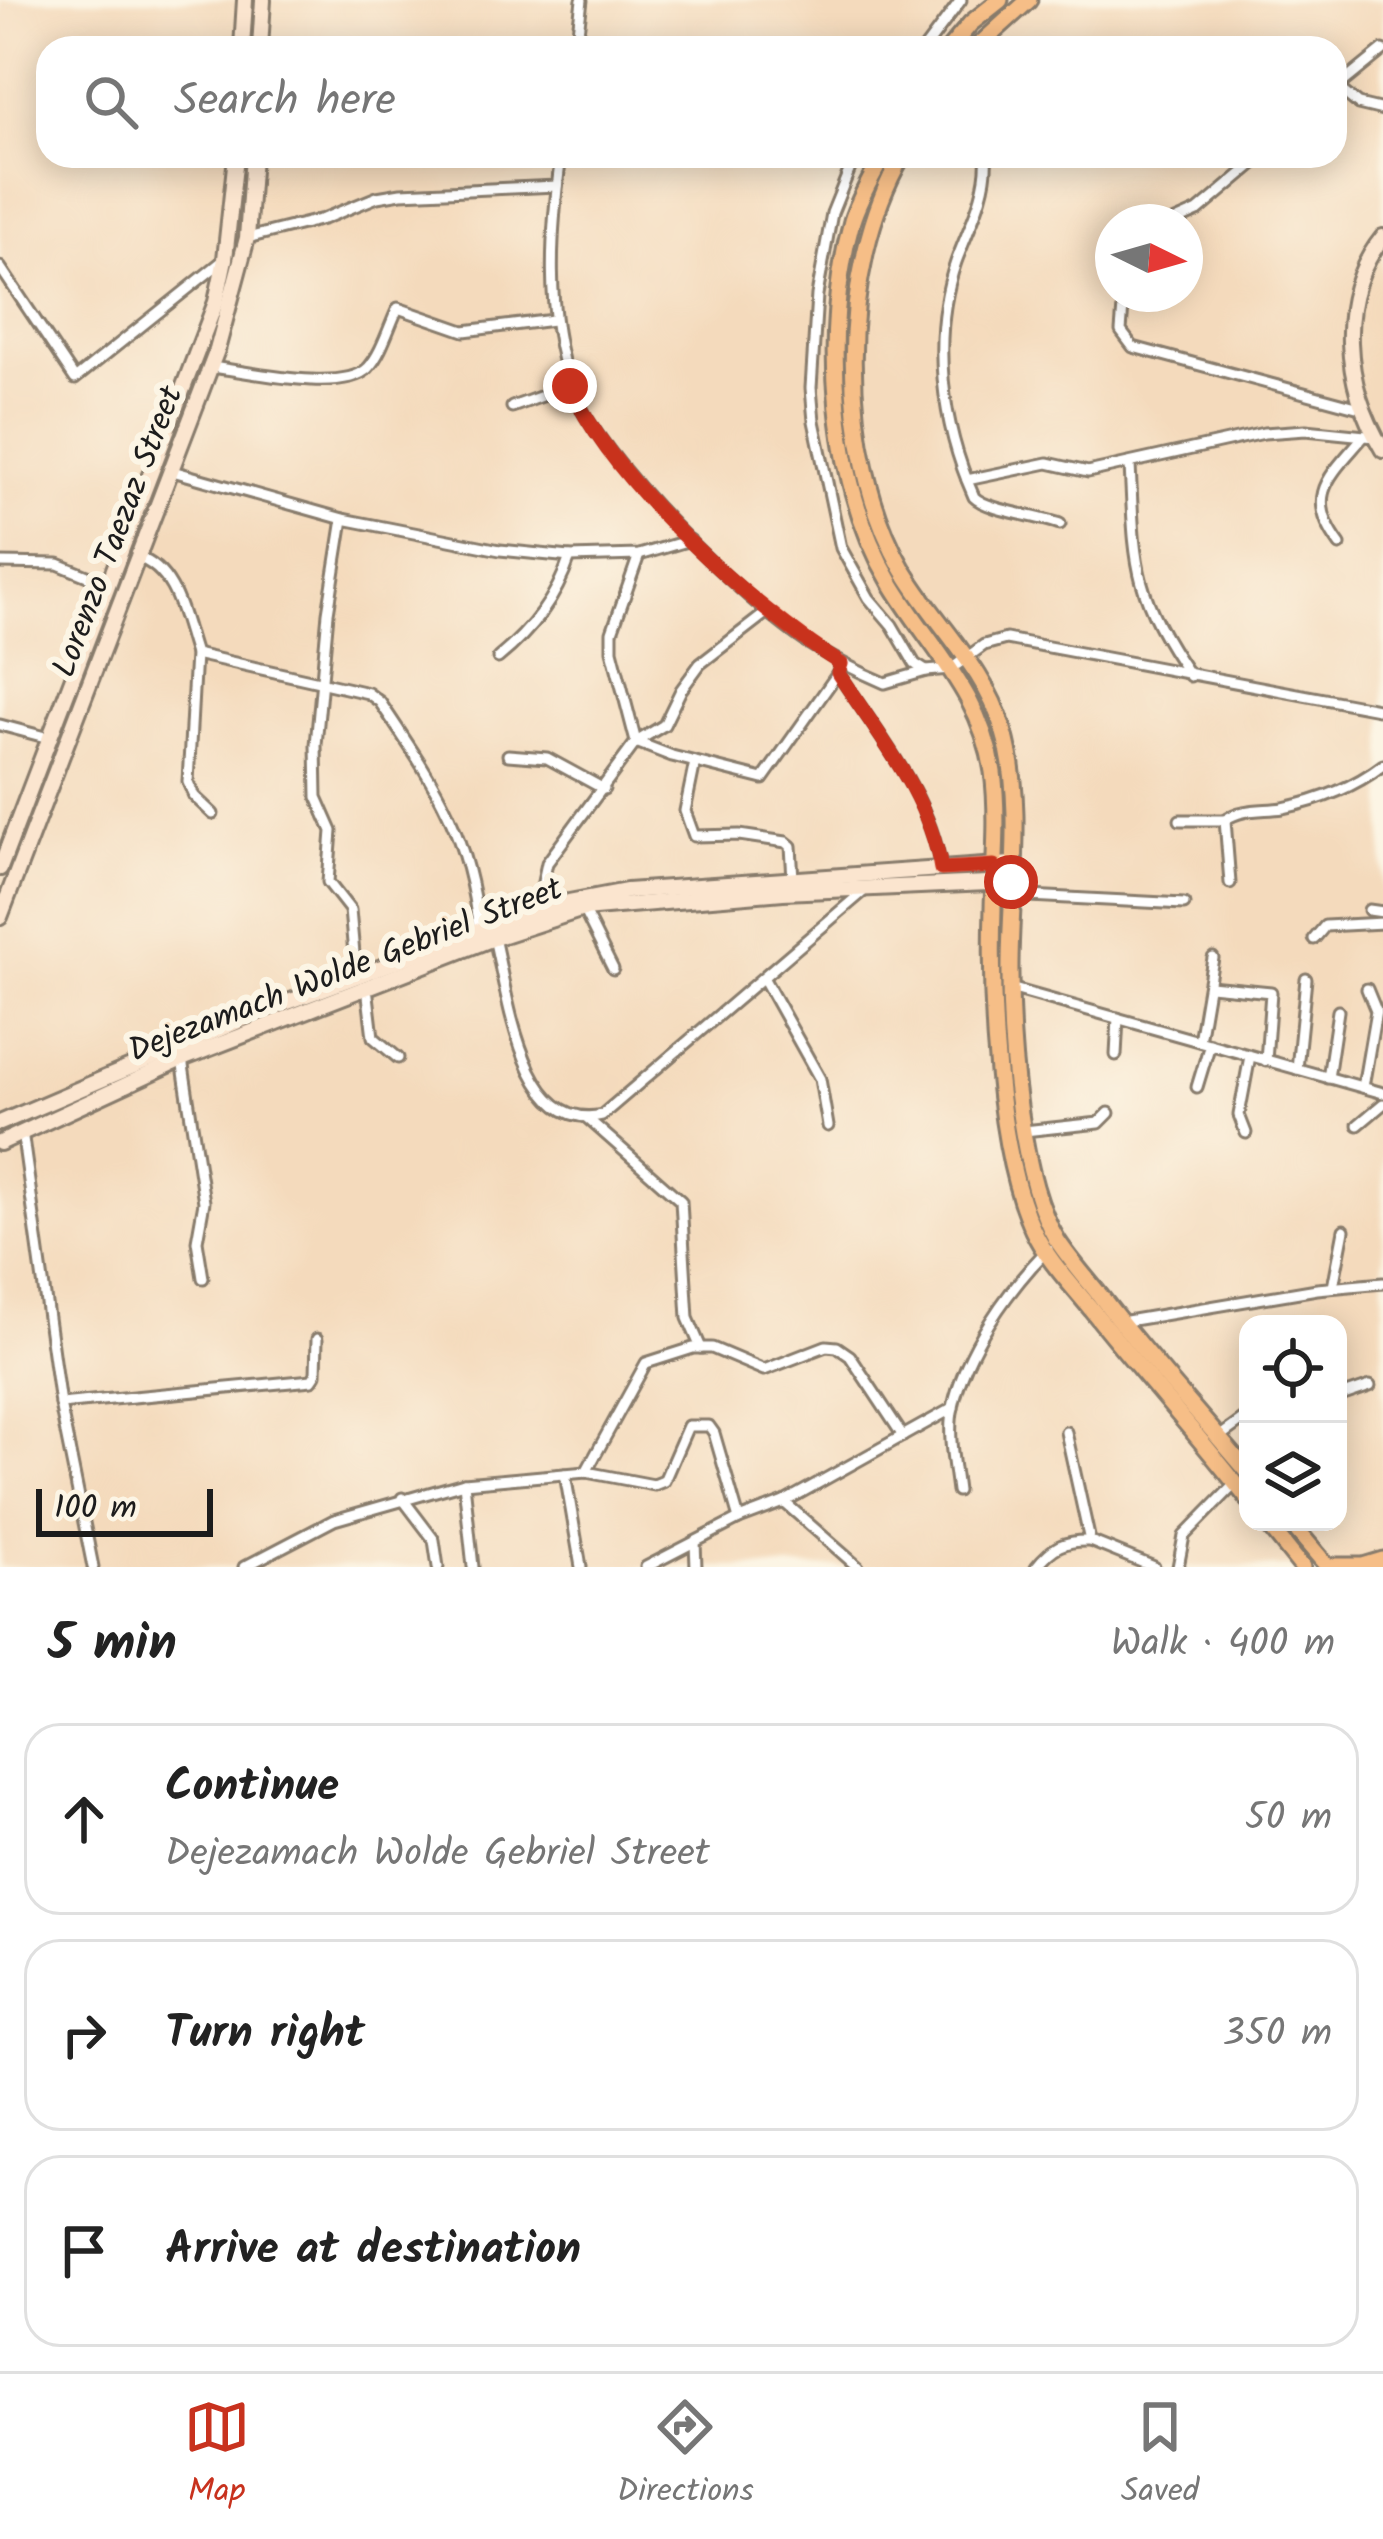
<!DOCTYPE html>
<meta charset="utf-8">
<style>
:root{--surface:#fff;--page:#f6f6f6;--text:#222;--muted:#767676;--line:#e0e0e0;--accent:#c8321e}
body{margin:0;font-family:Kalam,sans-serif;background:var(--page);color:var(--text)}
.controls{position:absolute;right:36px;bottom:36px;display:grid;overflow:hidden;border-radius:24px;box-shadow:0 6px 30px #0003}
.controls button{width:108px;height:108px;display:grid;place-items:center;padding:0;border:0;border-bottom:3px solid var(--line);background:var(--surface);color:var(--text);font:60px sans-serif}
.compass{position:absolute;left:1095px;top:204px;width:108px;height:108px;border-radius:50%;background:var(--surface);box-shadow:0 6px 30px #0003;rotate:95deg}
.scale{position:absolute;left:36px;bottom:30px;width:177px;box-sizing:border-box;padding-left:12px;border:6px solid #1c1c1c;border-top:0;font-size:33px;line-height:42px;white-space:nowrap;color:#1c1c1c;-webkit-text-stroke:9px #fcf5e5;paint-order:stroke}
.stop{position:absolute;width:36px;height:36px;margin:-27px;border:9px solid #c8321e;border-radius:50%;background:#fff}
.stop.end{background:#c8321e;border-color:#fff;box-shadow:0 3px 12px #0008}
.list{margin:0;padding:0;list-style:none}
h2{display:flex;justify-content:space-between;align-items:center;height:156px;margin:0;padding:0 48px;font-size:51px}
h2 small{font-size:39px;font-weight:400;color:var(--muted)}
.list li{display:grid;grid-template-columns:78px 1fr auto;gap:36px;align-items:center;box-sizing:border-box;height:192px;margin:0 24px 24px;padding:0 24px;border:3px solid var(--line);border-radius:36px}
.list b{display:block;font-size:45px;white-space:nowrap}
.list p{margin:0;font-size:39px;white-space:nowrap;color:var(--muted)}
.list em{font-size:39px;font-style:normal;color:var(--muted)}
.icon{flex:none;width:66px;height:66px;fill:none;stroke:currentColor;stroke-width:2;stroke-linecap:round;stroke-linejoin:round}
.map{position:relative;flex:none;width:1383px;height:1567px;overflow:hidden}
.search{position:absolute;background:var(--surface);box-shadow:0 6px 30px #0003;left:36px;right:36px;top:36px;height:132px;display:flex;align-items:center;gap:30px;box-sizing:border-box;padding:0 42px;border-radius:36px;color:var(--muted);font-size:45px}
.sheet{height:804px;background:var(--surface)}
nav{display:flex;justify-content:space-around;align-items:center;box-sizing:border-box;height:168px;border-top:3px solid var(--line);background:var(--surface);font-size:33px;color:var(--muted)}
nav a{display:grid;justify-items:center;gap:6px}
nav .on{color:var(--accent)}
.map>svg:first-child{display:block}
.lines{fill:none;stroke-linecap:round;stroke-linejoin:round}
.street-casing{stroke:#887b6c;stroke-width:15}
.secondary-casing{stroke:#887b6c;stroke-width:20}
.primary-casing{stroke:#887b6c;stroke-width:21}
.street{stroke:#fff;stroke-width:9}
.secondary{stroke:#fbe5cf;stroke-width:14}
.primary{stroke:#f6be87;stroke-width:15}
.route{stroke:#c8321e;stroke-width:15}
.labels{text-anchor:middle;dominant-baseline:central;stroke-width:12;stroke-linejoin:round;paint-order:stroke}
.street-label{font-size:33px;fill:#1c1c1c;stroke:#fcf5e5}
</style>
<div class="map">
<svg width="1383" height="1567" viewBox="0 0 1383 1567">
<rect width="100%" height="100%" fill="#fcf5e5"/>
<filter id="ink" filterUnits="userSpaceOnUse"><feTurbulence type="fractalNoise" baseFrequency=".00833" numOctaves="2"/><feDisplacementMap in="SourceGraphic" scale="24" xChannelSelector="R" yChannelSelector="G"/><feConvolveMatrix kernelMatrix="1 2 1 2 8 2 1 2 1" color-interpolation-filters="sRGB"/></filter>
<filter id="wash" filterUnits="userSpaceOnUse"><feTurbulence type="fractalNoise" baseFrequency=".004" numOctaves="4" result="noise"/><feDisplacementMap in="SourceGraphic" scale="48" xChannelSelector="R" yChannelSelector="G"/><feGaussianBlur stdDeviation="2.7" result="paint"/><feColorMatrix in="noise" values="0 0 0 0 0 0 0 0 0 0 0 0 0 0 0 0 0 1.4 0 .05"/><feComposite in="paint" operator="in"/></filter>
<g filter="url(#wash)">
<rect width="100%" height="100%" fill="#f4dabc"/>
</g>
<g filter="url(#ink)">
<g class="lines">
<defs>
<g id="street">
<path d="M 576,48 L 582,0"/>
<path d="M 925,48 L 961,0"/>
<path d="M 1337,87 L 1358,104 L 1383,110"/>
<path d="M 1335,89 L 1383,50"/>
<path d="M 561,156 C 551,230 545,313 570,384 C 595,458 745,602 811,645 C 835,660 859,672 885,683 L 926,671 L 951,669 L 984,645 L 1006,639 L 1383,710"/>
<path d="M 855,156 L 832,213 L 817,295 L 811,388 L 814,421 L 841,548 L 869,598 L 892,625 L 915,664 L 926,671"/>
<path d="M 986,156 C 989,191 968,229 956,262 C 930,337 942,425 974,497 C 986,510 1038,516 1060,524"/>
<path d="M 1173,222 L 1198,211 L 1263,156"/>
<path d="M 247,238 L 323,219 L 377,197 L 401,193 L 557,186"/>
<path d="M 0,267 L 75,379 L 225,259"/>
<path d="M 1124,294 L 1121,331 L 1133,347 L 1360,408"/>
<path d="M 211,367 C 247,371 342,394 368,368 C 382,353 389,326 398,308 L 464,331 L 553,320"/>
<path d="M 512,407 L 570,386"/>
<path d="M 1130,465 C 1135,563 1132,592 1190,676"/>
<path d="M 169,470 L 343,519 L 500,550 L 570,557 L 639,555 L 690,540"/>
<path d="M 967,480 L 1048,463 L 1088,472 L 1264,433 L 1306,430 L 1375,437"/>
<path d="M 343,519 L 328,613 L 316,745 L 317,797 L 332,831 L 328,882 L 350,910 L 356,976"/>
<path d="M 1340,545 C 1303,495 1330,476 1364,436"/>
<path d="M 639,555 L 612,632 L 612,650 L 636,742 L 672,756 L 763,779 L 838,673 L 841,664"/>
<path d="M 137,557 C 177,570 183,619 195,654 L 368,693 L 380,702 C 436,786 467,828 479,931"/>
<path d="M 0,563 L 58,564 L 107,584"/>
<path d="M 195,654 L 188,782 L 194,796 L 213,814"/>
<path d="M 498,658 C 532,630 556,599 570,557"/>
<path d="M 838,673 C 878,735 930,795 941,869"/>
<path d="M 0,725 L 49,738"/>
<path d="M 508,755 L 547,758 L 604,789"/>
<path d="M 695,762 L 685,811 L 694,836 L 739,835 L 786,842 L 791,846 L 793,879"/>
<path d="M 1180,820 L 1225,820"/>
<path d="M 1230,883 L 1225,820 C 1241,808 1263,811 1283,808 C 1318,801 1354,787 1383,765"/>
<path d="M 1010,895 L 1184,904"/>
<path d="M 583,909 L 613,969"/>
<path d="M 537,910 L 547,863 L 636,742 L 664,725 L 681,690 L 700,664 L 766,613"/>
<path d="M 1369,910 L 1383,912"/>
<path d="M 494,938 C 507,988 521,1134 602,1115 L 865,890"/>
<path d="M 1314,939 L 1325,926 L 1383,923"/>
<path d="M 764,979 L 820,1079 L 828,1126"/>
<path d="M 1210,986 L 1271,992 L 1266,1061"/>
<path d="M 367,987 L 373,1037 L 398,1058"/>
<path d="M 1010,988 L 1383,1093"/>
<path d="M 1199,1041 L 1213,958"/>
<path d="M 1116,1055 L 1118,1018"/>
<path d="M 182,1059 L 204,1202 L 197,1241 L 203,1278"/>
<path d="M 1297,1069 L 1306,979"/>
<path d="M 1328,1078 L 1338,1011"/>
<path d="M 1197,1087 L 1210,1044"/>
<path d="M 1363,1087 L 1376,1011 L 1367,989"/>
<path d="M 587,1118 L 681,1201 L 688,1318 L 701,1348"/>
<path d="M 1358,1125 L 1383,1104"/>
<path d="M 22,1131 L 60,1404 L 93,1567"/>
<path d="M 1024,1131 L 1099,1123 L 1109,1113"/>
<path d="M 1246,1133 L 1239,1115 L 1250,1056"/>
<path d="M 1333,1287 L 1344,1230"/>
<path d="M 1121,1322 L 1317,1289 L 1383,1283"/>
<path d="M 1338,1397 L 1370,1386"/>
<path d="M 60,1404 L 312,1380 L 316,1374 L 317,1339"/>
<path d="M 1066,1432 L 1090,1541 L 1154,1567"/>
<path d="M 1219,1437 L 1248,1416"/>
<path d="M 586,1472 L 646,1363 L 693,1348 L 712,1348 L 764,1370 L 826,1346 L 837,1347 L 850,1356 L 903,1436"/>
<path d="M 565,1474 L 581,1567"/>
<path d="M 464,1483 L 473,1567"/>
<path d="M 957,1491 C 954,1465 947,1433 953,1407 C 965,1350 1008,1290 1048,1249"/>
<path d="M 402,1498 L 434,1540 L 438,1567"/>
<path d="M 784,1502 L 858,1567"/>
<path d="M 695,1542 L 696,1567"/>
<path d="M 244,1567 L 334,1520 L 464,1483 L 586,1472 L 654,1485 L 664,1481 L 688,1426 L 709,1426 L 714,1433 L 739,1519"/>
<path d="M 646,1567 L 739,1519 L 784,1502 L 953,1408"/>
<path d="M 1036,1567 C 1052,1547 1064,1540 1090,1541"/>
<path d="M 1178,1567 L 1184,1536 L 1236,1483"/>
</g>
<g id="secondary">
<path d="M 242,48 L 245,0"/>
<path d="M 260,48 L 263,0"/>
<path d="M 1383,237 C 1334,298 1344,386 1383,450"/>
<path d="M 0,868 L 216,302 L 225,259 L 236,156"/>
<path d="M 0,917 L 217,350 L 247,238 L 253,156"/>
<path d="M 0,1123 L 248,1017 L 512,918 L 569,902 L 627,891 L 1012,864"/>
<path d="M 0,1143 L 182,1059 L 494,938 L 583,909 L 783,892 L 1011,882"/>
</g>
<g id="primary">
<path d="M 950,48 L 971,23 L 1000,0"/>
<path d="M 976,48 L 1029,0"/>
<path d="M 883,156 C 872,177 859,198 852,221 C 821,332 832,484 891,583 C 929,647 981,692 993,772 C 999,816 994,864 993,908 C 990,996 996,1151 1033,1230 C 1047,1260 1072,1285 1092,1310 C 1143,1374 1198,1435 1248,1499"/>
<path d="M 902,156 C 837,268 837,454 902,568 C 933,622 985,667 1003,729 C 1026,805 1009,895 1010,974 C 1010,1046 1020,1179 1057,1240 C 1070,1260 1087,1279 1102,1298 C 1148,1358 1199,1414 1248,1472"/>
<path d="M 1266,1522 L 1302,1567"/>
<path d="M 1290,1522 L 1328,1567"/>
<path d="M 1327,1566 L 1363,1566 L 1383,1560"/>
</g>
</defs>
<use href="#street" class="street-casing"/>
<use href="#secondary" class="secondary-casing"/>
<use href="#primary" class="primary-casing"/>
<use href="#street" class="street"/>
<use href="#secondary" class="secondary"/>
<use href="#primary" class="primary"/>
</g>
</g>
<g class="lines" filter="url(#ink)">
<path class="route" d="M 570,386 C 613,484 751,606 841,664 L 838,673 C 878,735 929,795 941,869 L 994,866 L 994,882 L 1011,882"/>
</g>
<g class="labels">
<g class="street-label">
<text transform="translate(119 532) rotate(-69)">Lorenzo Taezaz Street</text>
<text transform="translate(346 971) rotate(-21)">Dejezamach Wolde Gebriel Street</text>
</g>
</g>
</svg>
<div class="controls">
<button><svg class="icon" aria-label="locate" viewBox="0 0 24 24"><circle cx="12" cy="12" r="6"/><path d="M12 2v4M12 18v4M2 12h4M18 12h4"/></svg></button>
<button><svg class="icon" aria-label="layers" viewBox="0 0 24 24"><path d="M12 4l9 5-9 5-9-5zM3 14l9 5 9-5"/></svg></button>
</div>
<svg class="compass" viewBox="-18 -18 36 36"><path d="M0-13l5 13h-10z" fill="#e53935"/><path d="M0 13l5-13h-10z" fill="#767676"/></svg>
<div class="scale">100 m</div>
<div class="stop" style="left:1011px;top:882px"></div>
<div class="stop end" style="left:570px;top:386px"></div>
<div class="search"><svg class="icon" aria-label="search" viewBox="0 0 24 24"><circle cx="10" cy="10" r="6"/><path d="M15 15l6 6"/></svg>Search here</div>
</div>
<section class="sheet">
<h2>5 min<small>Walk · 400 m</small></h2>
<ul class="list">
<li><svg class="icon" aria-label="ahead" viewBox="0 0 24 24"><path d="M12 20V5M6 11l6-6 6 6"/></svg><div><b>Continue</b><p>Dejezamach Wolde Gebriel Street</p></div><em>50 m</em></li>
<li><svg class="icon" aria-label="right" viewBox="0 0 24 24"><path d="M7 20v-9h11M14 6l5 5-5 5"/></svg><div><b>Turn right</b></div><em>350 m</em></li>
<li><svg class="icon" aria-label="arrive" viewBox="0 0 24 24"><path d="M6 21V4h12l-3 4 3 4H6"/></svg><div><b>Arrive at destination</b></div></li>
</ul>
</section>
<nav>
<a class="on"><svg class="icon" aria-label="map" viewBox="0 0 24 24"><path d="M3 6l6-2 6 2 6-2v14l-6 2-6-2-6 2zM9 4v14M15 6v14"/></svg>Map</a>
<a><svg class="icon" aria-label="directions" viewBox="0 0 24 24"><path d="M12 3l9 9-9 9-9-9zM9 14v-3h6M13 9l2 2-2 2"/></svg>Directions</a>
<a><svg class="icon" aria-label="saved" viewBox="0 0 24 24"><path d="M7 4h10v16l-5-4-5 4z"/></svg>Saved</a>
</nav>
